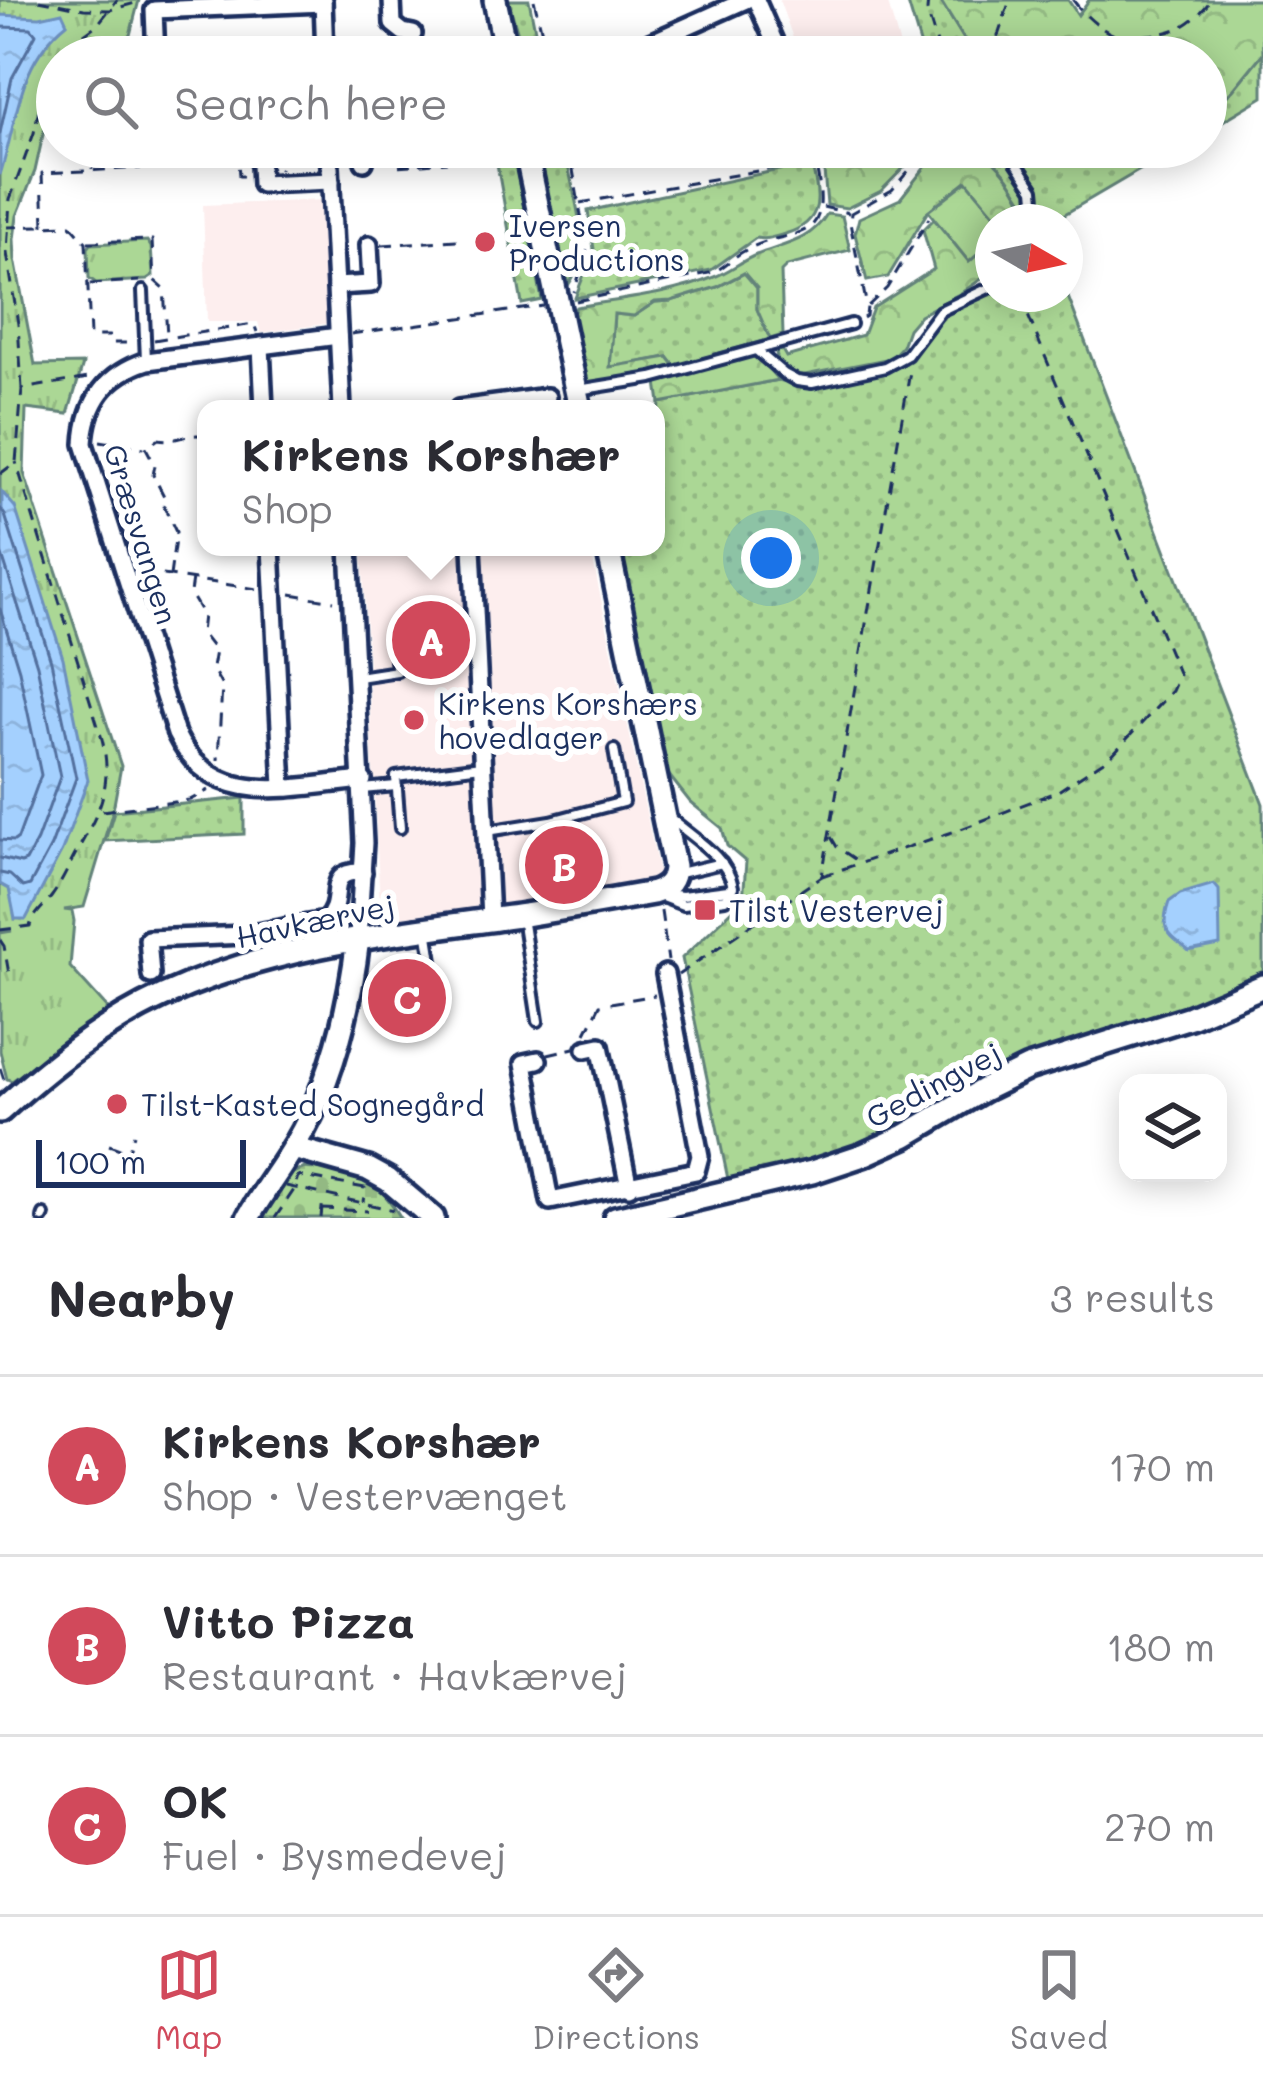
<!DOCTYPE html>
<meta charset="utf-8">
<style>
:root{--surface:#fff;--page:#f2f2f3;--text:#2b2b33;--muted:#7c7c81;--line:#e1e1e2;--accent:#d1495b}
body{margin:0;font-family:Mali,sans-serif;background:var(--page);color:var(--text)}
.controls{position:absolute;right:36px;bottom:36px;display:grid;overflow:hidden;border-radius:24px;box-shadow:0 6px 30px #0003}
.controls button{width:108px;height:108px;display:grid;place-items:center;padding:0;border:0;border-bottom:3px solid var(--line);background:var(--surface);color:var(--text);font:60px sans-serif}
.compass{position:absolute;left:975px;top:204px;width:108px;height:108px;border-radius:50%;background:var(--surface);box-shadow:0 6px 30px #0003;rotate:99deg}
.scale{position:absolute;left:36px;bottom:30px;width:210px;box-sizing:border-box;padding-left:12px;border:6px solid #1b2f5e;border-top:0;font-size:33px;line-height:42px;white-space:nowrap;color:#1b2f5e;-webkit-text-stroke:9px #fff;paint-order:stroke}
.you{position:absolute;left:771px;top:558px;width:42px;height:42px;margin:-30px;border:9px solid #fff;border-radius:50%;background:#1a73e8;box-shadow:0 0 0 18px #1a73e833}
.badge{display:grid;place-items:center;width:78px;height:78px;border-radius:50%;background:var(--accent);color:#fff;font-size:39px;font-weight:700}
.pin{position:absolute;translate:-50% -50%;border:6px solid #fff;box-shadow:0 3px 12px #0006}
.popup{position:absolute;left:197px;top:400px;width:468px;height:156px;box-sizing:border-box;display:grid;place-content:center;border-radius:24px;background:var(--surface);filter:drop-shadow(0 3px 9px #0005);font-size:39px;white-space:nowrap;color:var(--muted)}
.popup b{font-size:45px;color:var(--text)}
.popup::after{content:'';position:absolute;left:50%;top:100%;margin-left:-24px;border:24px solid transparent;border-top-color:var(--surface)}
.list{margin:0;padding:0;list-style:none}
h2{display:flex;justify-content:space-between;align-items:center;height:156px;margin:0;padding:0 48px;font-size:51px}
h2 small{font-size:39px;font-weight:400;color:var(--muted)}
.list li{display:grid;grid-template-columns:78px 1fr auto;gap:36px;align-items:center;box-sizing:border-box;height:180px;padding:0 48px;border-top:3px solid var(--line)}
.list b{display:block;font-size:45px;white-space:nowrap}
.list p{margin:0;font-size:39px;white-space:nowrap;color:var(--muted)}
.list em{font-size:39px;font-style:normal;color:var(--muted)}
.icon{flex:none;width:66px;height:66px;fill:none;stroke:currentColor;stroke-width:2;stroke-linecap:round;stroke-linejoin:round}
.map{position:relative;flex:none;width:1263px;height:1218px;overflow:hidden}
.search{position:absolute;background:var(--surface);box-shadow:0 6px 30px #0003;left:36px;right:36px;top:36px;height:132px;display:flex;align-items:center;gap:30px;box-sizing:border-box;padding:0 42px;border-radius:66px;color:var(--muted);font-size:45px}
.sheet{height:696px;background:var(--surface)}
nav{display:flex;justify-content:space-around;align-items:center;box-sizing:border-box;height:168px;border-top:3px solid var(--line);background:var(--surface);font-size:33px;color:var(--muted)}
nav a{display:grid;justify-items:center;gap:6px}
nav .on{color:var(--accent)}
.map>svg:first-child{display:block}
.built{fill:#fdeeee}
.grass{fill:url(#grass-dots);stroke:#63837a;stroke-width:3}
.forest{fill:url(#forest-crowns);stroke:#63837a;stroke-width:3}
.cemetery{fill:url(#cemetery-stones);stroke:#63837a;stroke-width:3}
.park{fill:url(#park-tufts);stroke:#63837a;stroke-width:3}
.pitch{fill:#abd795;stroke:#63837a;stroke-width:3}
.water{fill:url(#water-ripples);stroke:#6d90be;stroke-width:3}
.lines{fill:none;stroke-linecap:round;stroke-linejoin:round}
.shore{stroke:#526f9e;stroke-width:3}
.service-casing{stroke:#1b2f5e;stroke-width:16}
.minor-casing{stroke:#1b2f5e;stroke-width:24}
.tertiary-casing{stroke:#1b2f5e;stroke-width:30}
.path{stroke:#1b2f5e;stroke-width:3;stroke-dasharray:12 9;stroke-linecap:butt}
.service{stroke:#fff;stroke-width:8}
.minor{stroke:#fff;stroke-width:15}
.tertiary{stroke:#fff;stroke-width:21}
.poi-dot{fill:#d1495b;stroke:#fff;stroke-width:4.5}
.labels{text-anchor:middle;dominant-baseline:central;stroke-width:12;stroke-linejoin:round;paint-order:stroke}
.poi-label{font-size:30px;fill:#1b2f5e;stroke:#fff;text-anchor:start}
.street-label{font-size:30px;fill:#1b2f5e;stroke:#fff}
</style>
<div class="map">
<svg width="1263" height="1218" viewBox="0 0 1263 1218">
<defs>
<pattern id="grass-dots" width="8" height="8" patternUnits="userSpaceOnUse" patternTransform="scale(3)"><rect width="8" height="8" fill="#abd795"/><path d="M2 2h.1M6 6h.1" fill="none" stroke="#93b983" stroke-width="1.8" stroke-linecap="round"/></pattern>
<pattern id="forest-crowns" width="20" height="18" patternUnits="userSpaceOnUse" patternTransform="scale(3)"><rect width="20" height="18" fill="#abd795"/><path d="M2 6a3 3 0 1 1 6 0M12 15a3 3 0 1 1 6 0" fill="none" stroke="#93b983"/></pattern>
<pattern id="cemetery-stones" width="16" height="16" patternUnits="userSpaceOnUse" patternTransform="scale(3)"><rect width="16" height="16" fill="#abd795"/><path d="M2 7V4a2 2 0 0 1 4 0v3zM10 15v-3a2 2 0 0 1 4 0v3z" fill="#93b983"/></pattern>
<pattern id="park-tufts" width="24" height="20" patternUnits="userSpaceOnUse" patternTransform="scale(3)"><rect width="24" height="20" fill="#abd795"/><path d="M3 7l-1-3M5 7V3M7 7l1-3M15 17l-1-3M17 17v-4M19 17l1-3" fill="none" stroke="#93b983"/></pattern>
<pattern id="water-ripples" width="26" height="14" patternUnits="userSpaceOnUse" patternTransform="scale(3)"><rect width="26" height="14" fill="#a4d0fe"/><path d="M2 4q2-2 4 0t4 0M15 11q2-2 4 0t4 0" fill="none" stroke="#8db3dc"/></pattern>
</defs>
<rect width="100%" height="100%" fill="#fff"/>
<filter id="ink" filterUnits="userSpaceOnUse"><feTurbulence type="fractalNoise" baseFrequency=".00833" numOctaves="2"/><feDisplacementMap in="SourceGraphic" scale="24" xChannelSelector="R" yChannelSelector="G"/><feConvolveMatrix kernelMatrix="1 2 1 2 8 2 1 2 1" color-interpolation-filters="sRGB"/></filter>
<g filter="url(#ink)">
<g class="built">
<path d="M 779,0 L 887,0 L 903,57 L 800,57 Z"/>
<path d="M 324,200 L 331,323 L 261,333 L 258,322 L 207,322 L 203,205 Z"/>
<path d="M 362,547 L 590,547 L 659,873 L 651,886 L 381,926 Z"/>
</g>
<g class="grass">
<path d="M 508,0 L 529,0 L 540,55 L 523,51 Z"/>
<path d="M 907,0 L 940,0 L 975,57 L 924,57 Z"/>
<path d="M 1263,53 L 1263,97 L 1206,131 L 1206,115 L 1233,90 Z"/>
<path d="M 494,147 L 512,147 L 542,300 L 522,304 Z"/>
<path d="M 539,147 L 563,147 L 566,156 C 573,195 594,249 569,284 L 554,231 Z"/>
<path d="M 971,147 L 1064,147 L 1074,158 L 1126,156 L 1151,147 L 1179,147 L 1051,222 L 1037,222 C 1018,194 1003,162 971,147 Z"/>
<path d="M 811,163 C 820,195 825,222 785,234 C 774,237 767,240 756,238 L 711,270 L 575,298 L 594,249 L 588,211 Z"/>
<path d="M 745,273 L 757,288 L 757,309 L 770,339 L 675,366 L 668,357 L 610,368 L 614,314 L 634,316 L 655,302 L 671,301 L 717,287 Z"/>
<path d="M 1065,289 L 1263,804 L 1263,971 L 1186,1007 L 890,1133 L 818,1161 L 729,1184 L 682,958 L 743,900 L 746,862 L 727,846 L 722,828 L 690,802 L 668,774 L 621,547 L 656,547 L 656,465 L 660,403 L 778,380 L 805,386 L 890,371 L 905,364 L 947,310 L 993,290 L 993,294 L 1065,294 Z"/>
<path d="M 244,798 L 244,834 L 105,841 L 114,811 Z"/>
</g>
<g class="forest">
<path d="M 940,0 L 1068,0 L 1078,15 L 1089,0 L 1261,0 L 1263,53 L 1233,90 L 1206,115 L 1206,57 L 975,57 Z"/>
<path d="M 892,147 L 924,147 L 881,191 L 847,208 L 827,205 L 824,171 L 834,159 Z"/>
<path d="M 941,147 C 950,147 962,145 970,147 C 995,152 1028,199 1026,222 L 1001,222 L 966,181 L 928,211 L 888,277 L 867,281 L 855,234 L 859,218 L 900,199 Z"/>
<path d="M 827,214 L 842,216 L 850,250 L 787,266 L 781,272 L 783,335 L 770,339 L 757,309 L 757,288 L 744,273 L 717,287 L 671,301 L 655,302 L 634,316 L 614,314 L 610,367 L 668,357 L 675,366 L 652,375 L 592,384 L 585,380 L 573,313 L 576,307 C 621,299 671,295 714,277 C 729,272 741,261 756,255 C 784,244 810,242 827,214 Z"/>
<path d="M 934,219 L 969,261 L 993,241 L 993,271 L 961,293 L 920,315 L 908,329 L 902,346 L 891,358 L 795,377 L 779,365 L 776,353 L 781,348 L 786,357 L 863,335 L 873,308 L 934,269 L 923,230 Z"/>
<path d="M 757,355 L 778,380 L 660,403 L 657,382 Z"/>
</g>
<path class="cemetery" d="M 305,1168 C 359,1174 371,1169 401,1218 L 258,1218 L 285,1176 Z"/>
<g class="park">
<path d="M 0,0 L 139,0 L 130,35 L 115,45 L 105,57 L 57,57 L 57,71 L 35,171 L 17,216 L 14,239 L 15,259 L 35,365 L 83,364 L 68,414 L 26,409 L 24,473 L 121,766 L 113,810 L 84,907 L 64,910 L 72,911 L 74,921 L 70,967 L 109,1010 L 12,1081 L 7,1079 L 0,1051 L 0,933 L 12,931 L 0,931 Z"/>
<path d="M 147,241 L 151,247 L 153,276 L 147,280 L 96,283 L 89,278 L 88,248 L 91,244 Z"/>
</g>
<path class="pitch" d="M 967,181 L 1001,222 L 993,222 L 993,241 L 969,262 L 928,211 Z"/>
<g class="water">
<path d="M 62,12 L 67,23 C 17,63 18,119 0,175 L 0,15 L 40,17 Z"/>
<path d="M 2,492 L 15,507 L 63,658 L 88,780 L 62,851 L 26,919 L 15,919 L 9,889 L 0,884 Z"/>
<path d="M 1214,884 L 1219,890 L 1220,945 L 1189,951 C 1168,933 1159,931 1169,902 L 1180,894 Z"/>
</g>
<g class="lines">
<g class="shore">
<path d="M 0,27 L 31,28 L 36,34 L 12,78 L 0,133"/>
<path d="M 0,508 L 5,515 L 51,661 L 76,778 L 51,846 L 30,885 L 23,887 L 10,875 L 0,873"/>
<path d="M 0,549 L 37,665 L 60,777 L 37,840 L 26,861 L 21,863 L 0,858"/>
<path d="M 0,609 L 19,670 L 41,775 L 18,838 L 14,841 L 0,840"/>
</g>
<defs>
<g id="service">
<path d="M 668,37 L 675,57"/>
<path d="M 1006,147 L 1034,189 L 1037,222"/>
<path d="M 143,291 L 146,360"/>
<path d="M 757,351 L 784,374 L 797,381 L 812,383 L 885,367 L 907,355 L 940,311 L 993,286"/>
<path d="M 578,390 L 652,378 L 851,324"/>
<path d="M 358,677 L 397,671 L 395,661"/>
<path d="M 363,789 L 396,786"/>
<path d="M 400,828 L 396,777 L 481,766"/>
<path d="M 487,831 L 551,821 L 623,802 L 614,750"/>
<path d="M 675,874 L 722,863"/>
<path d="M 664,894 L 682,896 L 728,890 L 732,887"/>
<path d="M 657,895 L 683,905 L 725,899 L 733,887 C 728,857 690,836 669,817"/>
<path d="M 522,917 L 538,1021"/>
<path d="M 427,929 L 439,1005 L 402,1011 L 377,1006 L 384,978 L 433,971"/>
<path d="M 43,1218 L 44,1215"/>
</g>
<g id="minor">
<path d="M 323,0 L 325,57"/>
<path d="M 392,0 L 393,24 L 403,32 L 413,34"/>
<path d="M 756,0 L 781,57"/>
<path d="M 156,57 L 154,10 L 323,3"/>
<path d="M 604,57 L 643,46 L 746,0"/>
<path d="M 259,147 L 261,184 L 331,181"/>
<path d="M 329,147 L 342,409"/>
<path d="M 363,147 L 364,162"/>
<path d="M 810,147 L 813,158"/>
<path d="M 336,286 L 371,284 L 369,245"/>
<path d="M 338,336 L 147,361 C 106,374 86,402 84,444 L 176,734 C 213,811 293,786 363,780"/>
<path d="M 261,346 L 264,409"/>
<path d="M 459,409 L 547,397"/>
<path d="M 271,547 L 283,787"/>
<path d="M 349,547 L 364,843 L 358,938"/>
<path d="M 472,547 L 490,919"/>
<path d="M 151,975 L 148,939 L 245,935 L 325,921 C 348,901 321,870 363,872"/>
<path d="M 586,1049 L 600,1046 L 629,1187"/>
<path d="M 538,1060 L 524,1063 L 550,1201 L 696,1171 L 700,1156 L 665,974"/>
</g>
<g id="tertiary">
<path d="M 495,0 L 507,57"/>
<path d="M 525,147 L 580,409"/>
<path d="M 0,1111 C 50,1066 102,1024 163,996 C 276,944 397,933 518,916 C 563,909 608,901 653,893 C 666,889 674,881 674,866 L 608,547"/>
<path d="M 293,1148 L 368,1169 L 388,1180 L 433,1218"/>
<path d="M 248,1218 C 262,1193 280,1170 294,1146 C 331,1085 350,1008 358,938"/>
<path d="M 615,1218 L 812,1172 L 863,1155 L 905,1136 L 983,1090 L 1028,1068 L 1190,1017 L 1263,986"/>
</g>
</defs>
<use href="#service" class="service-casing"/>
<use href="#minor" class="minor-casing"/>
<use href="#tertiary" class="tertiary-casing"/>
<g class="path">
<path d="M 39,0 L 84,9 L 110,10 L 139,2"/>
<path d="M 534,0 L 548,57"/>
<path d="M 928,0 L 927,11 L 941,57"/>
<path d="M 1073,0 C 1084,15 1103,33 1121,37 C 1163,34 1184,36 1211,0"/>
<path d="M 991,57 L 1010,0"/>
<path d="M 91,147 L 92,169"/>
<path d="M 237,147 L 239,176 L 243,176"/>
<path d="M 280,147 L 280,169"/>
<path d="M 396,147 L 397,166 L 447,162"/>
<path d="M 569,147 L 587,250 L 574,292"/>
<path d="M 580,203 L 801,163"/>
<path d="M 823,207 L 849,213"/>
<path d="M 44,226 L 42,173 L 164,167 L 163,147"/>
<path d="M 7,227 L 71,225 L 86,242 L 90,336 L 109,336 L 111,343 L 132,343"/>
<path d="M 88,242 L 152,240 L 154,280 L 164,289 L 167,335"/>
<path d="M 382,245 L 457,240"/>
<path d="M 90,284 L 140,281"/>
<path d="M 576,301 L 714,272 C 726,266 734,256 746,250 C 793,225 832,249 817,171"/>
<path d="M 868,306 L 887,288 L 929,218"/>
<path d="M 863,318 L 866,316 L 867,307 L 850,223 L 851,213 L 892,190 L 929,147"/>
<path d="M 351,334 L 543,306"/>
<path d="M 154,340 L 254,324 L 257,332"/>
<path d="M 22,389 L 18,324 L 7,253 L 10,199 L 34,133 L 48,66 L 63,49 L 98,24 L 117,0"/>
<path d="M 100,441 L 144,448"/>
<path d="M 0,474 L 16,462 L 22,389 L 88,378 L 92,381"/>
<path d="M 142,572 L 257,589"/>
<path d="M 170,576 L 176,532 L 164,506 L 165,498 L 153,475 L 155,465 L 146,448 L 158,439 C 179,443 184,432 206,436"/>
<path d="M 192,579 L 190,593 L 203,615 L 201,633 L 215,651 L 212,668 L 222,686 L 218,760"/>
<path d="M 291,594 L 334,601"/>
<path d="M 102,811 L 190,800 L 209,790"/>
<path d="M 831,837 L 837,847 L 859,862"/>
<path d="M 822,876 L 961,829 L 1058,791 L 1111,756 L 1172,691 L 1179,675 L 1019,294"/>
<path d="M 661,911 L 668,961"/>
<path d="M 0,930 L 30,926 C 35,912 44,907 52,896 C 61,884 68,868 75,855 C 98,814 114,787 102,739 L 16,462"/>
<path d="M 0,940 L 4,946 L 9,974"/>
<path d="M 678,975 L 822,876 L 911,366"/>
<path d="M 586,1033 L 600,1005 L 655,995"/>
<path d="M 548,1054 L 574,1048"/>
<path d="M 0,1068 L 5,1083"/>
<path d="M 109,1145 L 128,1152"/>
<path d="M 127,1157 L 134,1134"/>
<path d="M 286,1186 L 394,1210"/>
<path d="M 322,1209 L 368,1211"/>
<path d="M 275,1218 L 294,1190 L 298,1176 L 365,1188 L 363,1202"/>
<path d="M 321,1218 L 323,1198"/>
</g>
<use href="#service" class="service"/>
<use href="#minor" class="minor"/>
<use href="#tertiary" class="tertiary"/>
</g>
</g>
<g class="poi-dot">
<circle cx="485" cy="242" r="12"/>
<circle cx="414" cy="720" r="12"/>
<rect x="693" y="898" width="24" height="24" rx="6"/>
<circle cx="117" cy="1104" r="12"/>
</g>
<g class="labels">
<g class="poi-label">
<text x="509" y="225">Iversen<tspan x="509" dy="34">Productions</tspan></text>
<text x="438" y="703">Kirkens Korshærs<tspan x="438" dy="34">hovedlager</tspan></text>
<text x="729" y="910">Tilst Vestervej</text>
<text x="141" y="1104">Tilst-Kasted Sognegård</text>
</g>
<g class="street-label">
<text transform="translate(142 534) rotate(73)">Græsvangen</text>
<text transform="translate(315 920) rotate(-12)">Havkærvej</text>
<text transform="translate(933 1084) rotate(-28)">Gedingvej</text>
</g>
</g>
</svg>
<div class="controls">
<button><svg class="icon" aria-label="layers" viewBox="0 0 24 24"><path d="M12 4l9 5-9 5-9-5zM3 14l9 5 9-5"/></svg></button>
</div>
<svg class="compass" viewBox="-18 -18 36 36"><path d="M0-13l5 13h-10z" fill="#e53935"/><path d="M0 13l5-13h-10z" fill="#7c7c81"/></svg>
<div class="scale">100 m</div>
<div class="you"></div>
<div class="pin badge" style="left:431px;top:640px">A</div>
<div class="popup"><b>Kirkens Korshær</b>Shop</div>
<div class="pin badge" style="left:564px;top:865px">B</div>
<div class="pin badge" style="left:407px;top:998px">C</div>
<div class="search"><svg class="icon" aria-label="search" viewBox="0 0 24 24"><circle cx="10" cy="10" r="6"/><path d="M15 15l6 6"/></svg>Search here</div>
</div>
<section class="sheet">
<h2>Nearby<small>3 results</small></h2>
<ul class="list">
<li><span class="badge">A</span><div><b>Kirkens Korshær</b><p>Shop · Vestervænget</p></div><em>170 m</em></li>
<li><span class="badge">B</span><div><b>Vitto Pizza</b><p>Restaurant · Havkærvej</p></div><em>180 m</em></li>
<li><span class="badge">C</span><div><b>OK</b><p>Fuel · Bysmedevej</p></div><em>270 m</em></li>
</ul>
</section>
<nav>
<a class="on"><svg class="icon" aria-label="map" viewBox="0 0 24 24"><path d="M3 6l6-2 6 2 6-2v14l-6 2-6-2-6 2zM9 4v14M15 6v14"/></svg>Map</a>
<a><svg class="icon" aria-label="directions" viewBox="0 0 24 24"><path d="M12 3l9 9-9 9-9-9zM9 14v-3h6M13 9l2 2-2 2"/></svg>Directions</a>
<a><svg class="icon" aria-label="saved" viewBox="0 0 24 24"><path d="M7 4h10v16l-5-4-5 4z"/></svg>Saved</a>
</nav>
